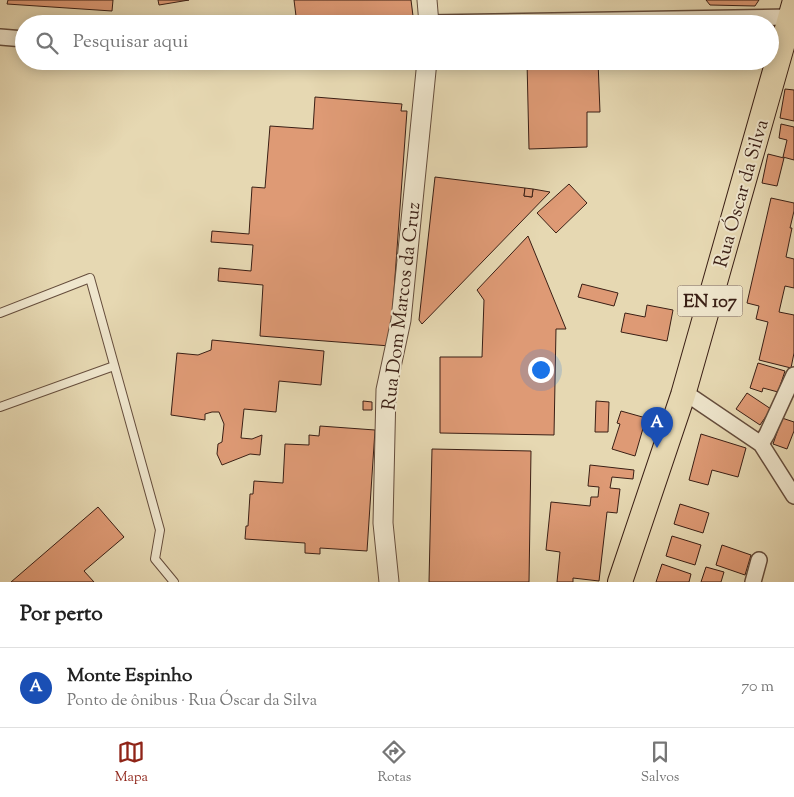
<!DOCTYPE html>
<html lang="pt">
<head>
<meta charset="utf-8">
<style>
	body { margin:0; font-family:"Sorts Mill Goudy",serif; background:#f2f2f2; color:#222 }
	.you { position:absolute; left:540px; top:369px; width:18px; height:18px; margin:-12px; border:4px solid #fff; border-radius:50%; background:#1a73e8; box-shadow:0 0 0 8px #1a73e833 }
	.badge { display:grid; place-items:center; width:32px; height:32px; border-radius:50%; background:#8f2418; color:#fff; font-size:16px; font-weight:700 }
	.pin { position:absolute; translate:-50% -41px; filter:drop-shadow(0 1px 2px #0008) }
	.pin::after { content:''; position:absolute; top:26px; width:18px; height:15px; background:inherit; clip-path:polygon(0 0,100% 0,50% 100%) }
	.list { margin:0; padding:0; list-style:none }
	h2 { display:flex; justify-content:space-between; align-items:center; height:65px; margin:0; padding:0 20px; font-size:21px }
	h2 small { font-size:16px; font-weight:400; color:#767676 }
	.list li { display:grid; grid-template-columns:32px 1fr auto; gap:15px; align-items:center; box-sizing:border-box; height:80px; padding:0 20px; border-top:1px solid #e0e0e0 }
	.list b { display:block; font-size:19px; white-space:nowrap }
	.list p { margin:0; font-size:16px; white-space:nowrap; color:#767676 }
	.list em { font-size:16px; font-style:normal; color:#767676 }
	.icon { flex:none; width:28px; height:28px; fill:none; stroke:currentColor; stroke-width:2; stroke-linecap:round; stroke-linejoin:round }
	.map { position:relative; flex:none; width:794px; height:582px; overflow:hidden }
	.search { position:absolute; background:#fff; box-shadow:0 2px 12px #0003; left:15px; right:15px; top:15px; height:55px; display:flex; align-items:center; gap:12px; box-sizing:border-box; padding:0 18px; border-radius:28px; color:#767676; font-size:19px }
	.sheet { height:145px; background:#fff }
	nav { display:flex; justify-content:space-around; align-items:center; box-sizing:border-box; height:70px; border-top:1px solid #e0e0e0; background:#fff; font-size:14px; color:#767676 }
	nav a { display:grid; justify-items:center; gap:2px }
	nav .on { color:#8f2418 }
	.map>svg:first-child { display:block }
	.building { fill:#de9a75; stroke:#3a1f15 }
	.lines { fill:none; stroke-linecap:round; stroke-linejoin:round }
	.service-casing { stroke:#654d3c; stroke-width:10 }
	.minor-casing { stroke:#654d3c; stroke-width:18 }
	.tertiary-casing { stroke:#654d3c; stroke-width:21 }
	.primary-casing { stroke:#3a1f15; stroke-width:26 }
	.service { stroke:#efe6cd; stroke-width:8 }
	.minor { stroke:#efe6cd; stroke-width:15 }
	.tertiary { stroke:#efe6cd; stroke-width:19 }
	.primary { stroke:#e6d8b2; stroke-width:24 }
	.labels { text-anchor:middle; stroke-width:4; stroke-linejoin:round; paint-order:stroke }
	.shield { fill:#efe6cd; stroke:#705b4c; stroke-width:1 }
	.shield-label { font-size:18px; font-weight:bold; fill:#3a1f15 }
	.street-label { font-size:19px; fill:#3a1f15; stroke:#efe6cd }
</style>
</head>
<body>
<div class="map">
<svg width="794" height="582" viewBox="0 0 794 582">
	<rect width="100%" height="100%" fill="#e6d8b2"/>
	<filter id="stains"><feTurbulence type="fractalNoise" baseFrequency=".004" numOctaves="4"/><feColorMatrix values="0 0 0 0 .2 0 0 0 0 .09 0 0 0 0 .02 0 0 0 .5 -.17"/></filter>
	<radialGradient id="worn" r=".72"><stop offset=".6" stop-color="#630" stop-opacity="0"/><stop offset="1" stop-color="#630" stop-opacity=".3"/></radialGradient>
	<g class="building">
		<polygon points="8,0 113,0 112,11 7,4"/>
		<polygon points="158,0 189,0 159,5"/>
		<polygon points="294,0 411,0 414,24 297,24"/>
		<polygon points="706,0 759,0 755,6 710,5"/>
		<polygon points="527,61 598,61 600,112 587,112 587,147 529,149"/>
		<polygon points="785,89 794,90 794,121 780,118"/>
		<polygon points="315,97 402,104 401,111 407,111 390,346 260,336 263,285 218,281 219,268 251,271 253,245 211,242 212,231 249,234 252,187 265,188 270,126 313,129"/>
		<polygon points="781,124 794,127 794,160 783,157 787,140 779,138"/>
		<polygon points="768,154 784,158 777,186 762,183"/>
		<polygon points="435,177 525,188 524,196 532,197 533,189 550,192 422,324 419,320"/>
		<polygon points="569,184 587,203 556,233 537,213"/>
		<polygon points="525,188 533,189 532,197 524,196"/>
		<polygon points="771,198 794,203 794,211 790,228 792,228 786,257 794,259 794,288 785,286 779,312 794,315 794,353 791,368 759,360 768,322 756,319 759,306 747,303"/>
		<polygon points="528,236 566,329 556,329 554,435 440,433 440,357 482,357 484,300 477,290"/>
		<polygon points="582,284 618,293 614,306 578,297"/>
		<polygon points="728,301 741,303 739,313 727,310"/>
		<polygon points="647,305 673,310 667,341 621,332 625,313 645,317"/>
		<polygon points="212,340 324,351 321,385 279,381 276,412 244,409 241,438 252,439 262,435 260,455 250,454 222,465 217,454 218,444 222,442 224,424 219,412 212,412 205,414 205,420 171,415 177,353 198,355 211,350"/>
		<polygon points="758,363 785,371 778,392 763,388 762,392 750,388"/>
		<polygon points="747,393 771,409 760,425 736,409"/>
		<polygon points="363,401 372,402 372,410 363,410"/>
		<polygon points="596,401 609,402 608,432 595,432"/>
		<polygon points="621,411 646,418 635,456 612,449 620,424 617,423"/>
		<polygon points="782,418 794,422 794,431 787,449 773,444"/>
		<polygon points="320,426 375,430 367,551 320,548 320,554 305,553 305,543 245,539 246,526 248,526 250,494 253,494 254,481 283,483 285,444 309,445 309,435 319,436"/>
		<polygon points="701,434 746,448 738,477 712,470 708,485 689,480"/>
		<polygon points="432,449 531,451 529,582 429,582"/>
		<polygon points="590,465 634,470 633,479 612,477 610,488 620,489 617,513 607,512 599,581 573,578 573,582 557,582 560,552 546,550 551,502 590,506 591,497 598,497 599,487 588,486"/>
		<polygon points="680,504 709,513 703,533 674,524"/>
		<polygon points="98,507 124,537 84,571 94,582 11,582"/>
		<polygon points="672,536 701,545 695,565 666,556"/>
		<polygon points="722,545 751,555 745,575 716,565"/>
		<polygon points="662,564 691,574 689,582 656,582"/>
		<polygon points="706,567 724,572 721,582 701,582"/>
	</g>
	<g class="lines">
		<g class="service-casing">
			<g id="service">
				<polyline points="0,313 90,278 160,530 155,559 174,582"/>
				<polyline points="0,407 114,366"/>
			</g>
		</g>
		<g class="minor-casing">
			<g id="minor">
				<polyline points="429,23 790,17"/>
				<polyline points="0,37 24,39"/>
				<polyline points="683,395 693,398 761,444 794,496"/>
				<polyline points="761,444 767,434 794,375"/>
				<polyline points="753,582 759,560"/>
			</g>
		</g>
		<g class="tertiary-casing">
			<g id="tertiary">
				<polyline points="427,0 429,24"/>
				<polyline points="389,582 383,523 386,390 401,320 427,61"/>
			</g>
		</g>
		<g class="primary-casing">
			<polyline id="primary" points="620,582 683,395 794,4"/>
		</g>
		<use href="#service" class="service"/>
		<use href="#minor" class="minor"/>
		<use href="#tertiary" class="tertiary"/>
		<use href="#primary" class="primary"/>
	</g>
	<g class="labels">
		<rect class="shield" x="677.5" y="285.5" width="65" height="31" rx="4"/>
		<g class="shield-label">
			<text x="710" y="307">EN 107</text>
		</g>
		<g class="street-label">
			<text transform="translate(740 193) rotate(-74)" y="7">Rua Óscar da Silva</text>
			<text transform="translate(400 306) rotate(-83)" y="7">Rua Dom Marcos da Cruz</text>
		</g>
	</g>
	<rect width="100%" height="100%" filter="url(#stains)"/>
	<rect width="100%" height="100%" fill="url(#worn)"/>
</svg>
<div class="you"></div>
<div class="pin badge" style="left:657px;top:448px;background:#1a4fb4">A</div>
<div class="search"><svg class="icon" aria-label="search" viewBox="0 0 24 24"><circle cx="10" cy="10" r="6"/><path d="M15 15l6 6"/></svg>Pesquisar aqui</div>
</div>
<section class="sheet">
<h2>Por perto<small></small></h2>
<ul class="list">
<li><span class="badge" style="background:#1a4fb4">A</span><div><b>Monte Espinho</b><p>Ponto de ônibus · Rua Óscar da Silva</p></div><em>70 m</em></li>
</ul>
</section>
<nav>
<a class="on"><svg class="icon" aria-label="map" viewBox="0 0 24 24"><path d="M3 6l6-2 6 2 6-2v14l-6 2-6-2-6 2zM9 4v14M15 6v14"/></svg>Mapa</a>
<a><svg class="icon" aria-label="directions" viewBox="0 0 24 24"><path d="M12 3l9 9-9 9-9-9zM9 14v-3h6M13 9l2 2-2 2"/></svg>Rotas</a>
<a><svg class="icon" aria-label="saved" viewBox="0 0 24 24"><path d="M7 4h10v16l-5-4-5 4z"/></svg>Salvos</a>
</nav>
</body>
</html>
